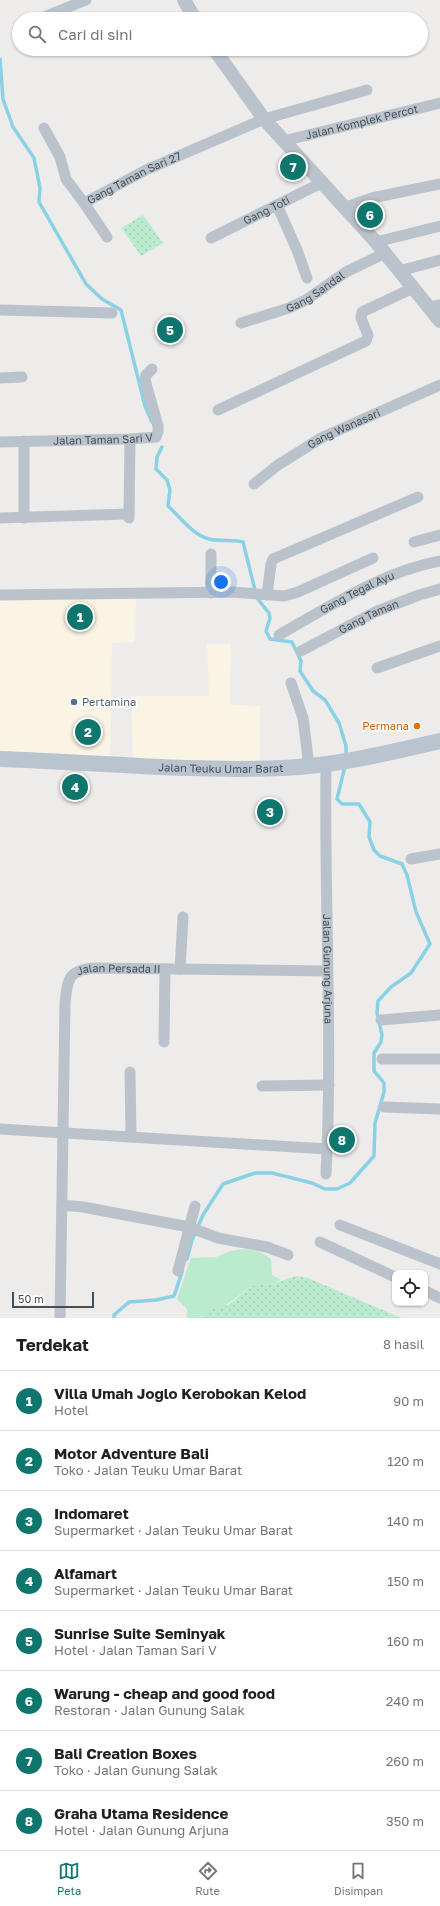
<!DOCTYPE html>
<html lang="id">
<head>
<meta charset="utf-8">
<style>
	body { margin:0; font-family:"Golos Text",sans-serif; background:#f6f6f6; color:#202124 }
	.controls { position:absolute; right:12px; bottom:12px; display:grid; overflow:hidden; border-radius:8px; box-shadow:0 1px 3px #0004 }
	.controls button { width:36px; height:36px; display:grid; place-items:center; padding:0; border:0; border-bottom:1px solid #e0e0e0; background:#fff; color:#202124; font:20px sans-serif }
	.scale { position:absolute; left:12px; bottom:10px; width:82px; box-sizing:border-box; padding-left:4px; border:2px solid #454f58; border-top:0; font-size:11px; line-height:14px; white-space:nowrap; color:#454f58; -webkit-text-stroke:3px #fff; paint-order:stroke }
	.you { position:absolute; left:221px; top:582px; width:14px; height:14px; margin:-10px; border:3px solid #fff; border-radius:50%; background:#1a73e8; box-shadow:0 0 0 6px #1a73e833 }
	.badge { display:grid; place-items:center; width:26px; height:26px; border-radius:50%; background:#0f766e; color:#fff; font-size:13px; font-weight:700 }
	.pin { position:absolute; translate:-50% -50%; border:2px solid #fff; box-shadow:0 1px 4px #0006 }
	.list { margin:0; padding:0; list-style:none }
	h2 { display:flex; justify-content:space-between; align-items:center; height:52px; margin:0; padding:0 16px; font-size:17px }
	h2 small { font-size:13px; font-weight:400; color:#757577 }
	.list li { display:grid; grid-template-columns:26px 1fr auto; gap:12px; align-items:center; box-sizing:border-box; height:60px; padding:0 16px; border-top:1px solid #e0e0e0 }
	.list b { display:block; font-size:15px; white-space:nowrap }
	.list p { margin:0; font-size:13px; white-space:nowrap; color:#757577 }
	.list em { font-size:13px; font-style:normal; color:#757577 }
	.icon { flex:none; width:22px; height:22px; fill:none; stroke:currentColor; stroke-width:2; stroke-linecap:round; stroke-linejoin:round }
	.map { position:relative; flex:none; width:440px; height:1318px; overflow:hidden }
	.search { position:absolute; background:#fff; box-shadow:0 1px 3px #0004; left:12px; right:12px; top:12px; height:44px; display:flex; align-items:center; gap:10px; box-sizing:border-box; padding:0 14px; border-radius:22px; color:#757577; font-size:15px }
	.sheet { height:532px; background:#fff }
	nav { display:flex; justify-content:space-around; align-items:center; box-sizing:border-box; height:56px; border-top:1px solid #e0e0e0; background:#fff; font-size:11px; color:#757577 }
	nav a { display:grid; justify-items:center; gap:2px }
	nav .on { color:#0f766e }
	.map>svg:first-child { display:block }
	.commercial { fill:#faf4e4 }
	.grass { fill:url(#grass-dots) }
	.garden { fill:#baebce }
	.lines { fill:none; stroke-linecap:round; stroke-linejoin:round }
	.stream { stroke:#89d2e6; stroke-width:3.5 }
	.minor { stroke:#bac3cb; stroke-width:11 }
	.tertiary { stroke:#bac3cb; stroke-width:14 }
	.secondary { stroke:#bac4cf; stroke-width:16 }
	.service-dot { fill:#5c6f8a; stroke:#fff; stroke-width:1.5 }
	.food-dot { fill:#e8710a; stroke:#fff; stroke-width:1.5 }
	.labels { text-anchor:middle; stroke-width:3; stroke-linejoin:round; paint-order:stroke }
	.street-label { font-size:11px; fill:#454f58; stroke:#fff }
	.service-label { font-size:11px; fill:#4e5e75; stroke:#fff; text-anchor:start }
	.food-label { font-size:11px; fill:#c56008; stroke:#fff; text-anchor:end }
</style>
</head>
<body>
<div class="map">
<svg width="440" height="1318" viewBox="0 0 440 1318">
	<defs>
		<pattern id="grass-dots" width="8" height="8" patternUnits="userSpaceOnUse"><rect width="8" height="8" fill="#baebce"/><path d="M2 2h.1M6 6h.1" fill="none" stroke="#a1cbb3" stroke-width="1.8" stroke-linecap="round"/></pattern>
	</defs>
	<rect width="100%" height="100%" fill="#eeebeb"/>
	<g class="commercial">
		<polygon points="136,595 135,642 112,643 110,763 0,766 0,599"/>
		<polygon points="207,644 231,644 230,705 260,706 260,762 133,763 131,696 209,696"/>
	</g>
	<g class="grass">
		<polygon points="143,215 163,243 141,256 121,228"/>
		<polygon points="296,1276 308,1278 401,1318 200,1318 209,1310 228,1305 252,1286 272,1284"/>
	</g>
	<path class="garden" d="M244 1249C254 1250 263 1252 271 1259L272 1275 281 1280 272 1284 252 1286 223 1307 209 1310 200 1318H187V1309L177 1299 191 1258 216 1257 230 1251Z"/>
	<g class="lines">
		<g class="stream">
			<polyline points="0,59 3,99 13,127 34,158 40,188 39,202 86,284 102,299 121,310 145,406 152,422"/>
			<path d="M162 447 157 457 156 469 167 480 170 490 168 506C180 517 193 535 209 539 220 542 232 539 243 542L257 598 269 613 270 618 266 631 270 639 292 642 301 661 300 671 313 691 325 700 339 723 346 746V757"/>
			<polyline points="187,1259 192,1240 203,1215 223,1184 255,1173 272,1173 312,1183 325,1189 337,1189 350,1183 374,1156 375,1123 384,1092 384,1083 374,1071 374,1053 381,1042 382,1035 377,1013 378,1001 391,987 411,973 430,944 416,912 407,875 402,864 380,856 374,850 369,837 370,822 359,804 342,804 337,799 345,766"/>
			<polyline points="114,1318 114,1315 129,1302 156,1300 174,1296 182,1272"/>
		</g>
		<g class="minor">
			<polyline points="39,19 86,0"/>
			<path id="s1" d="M44 128 60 157 66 179 84 203 146 170 264 119 367 90"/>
			<path id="s2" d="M283 141 440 103"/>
			<polyline points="84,203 107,237"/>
			<polyline points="277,205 297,250 307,278"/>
			<polyline points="346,207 372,198 440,184"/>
			<path id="s3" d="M211 238 321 183"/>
			<polyline points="376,242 440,226"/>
			<polyline points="399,271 440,260"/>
			<polyline points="429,307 440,305"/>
			<polyline points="0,310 112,313"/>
			<path id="s4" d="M241 323 289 308 306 300 346 272 385 253"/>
			<polyline points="0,378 22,377"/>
			<polyline points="218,410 366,341 368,335 361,318 362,312 413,288"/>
			<path id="s5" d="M0 442 130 439 156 437 158 432V426L145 380 146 375 152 369"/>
			<path id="s6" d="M254 484 278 465 321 438 440 385"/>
			<polyline points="0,518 128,514"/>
			<polyline points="24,518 24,441"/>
			<polyline points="129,518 130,439"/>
			<polyline points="414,542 440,535"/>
			<polyline points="211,593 211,554"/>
			<polyline points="0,595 232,592 284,596 298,592 373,558"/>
			<polyline points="267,595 271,564 273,559 418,497"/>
			<path id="s7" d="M279 635C330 606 382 572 440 561"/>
			<path id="s8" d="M301 651 375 612 419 595 440 589"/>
			<polyline points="377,668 440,646"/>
			<polyline points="291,683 303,718 309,766"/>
			<path id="s9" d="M326 765C324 901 333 1037 326 1174"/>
			<polyline points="411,859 440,854"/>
			<polyline points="180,969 183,917"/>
			<polyline points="381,1020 440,1015"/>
			<polyline points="164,1042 165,969"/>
			<polyline points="382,1059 440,1059"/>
			<polyline points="130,1072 131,1136"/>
			<polyline points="262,1086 329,1085"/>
			<polyline points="384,1107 440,1109"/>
			<polyline points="0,1129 327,1149"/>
			<polyline points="62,1205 83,1207 189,1227 218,1238 267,1247 288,1255"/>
			<polyline points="340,1225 440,1264"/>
			<polyline points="320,1242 395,1277"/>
			<polyline points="178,1271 195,1206"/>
			<polyline points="425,1291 440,1298"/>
			<path id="s10" d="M60 1318 65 1004C67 980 68 969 96 968L327 971"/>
		</g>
		<g class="tertiary">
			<polyline points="184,0 195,19"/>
			<polyline points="214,49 264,119 376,242 440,321"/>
		</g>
		<path class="secondary" id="s11" d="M0 759C94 762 188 772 282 768 336 766 388 753 440 741"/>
	</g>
	<circle class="service-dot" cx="74" cy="702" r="4"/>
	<circle class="food-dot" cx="417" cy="726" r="4"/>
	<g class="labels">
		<g class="street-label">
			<text dy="4" stroke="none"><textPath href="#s2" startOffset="81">Jalan Komplek Percot</textPath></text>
			<text dy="4" stroke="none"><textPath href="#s1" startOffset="142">Gang Taman Sari 27</textPath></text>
			<text dy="4" stroke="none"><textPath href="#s3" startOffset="62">Gang Toti</textPath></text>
			<text dy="4" stroke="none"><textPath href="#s4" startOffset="81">Gang Sandal</textPath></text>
			<text dy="4" stroke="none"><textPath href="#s6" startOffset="106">Gang Wanasari</textPath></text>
			<text dy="4" stroke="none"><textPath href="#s5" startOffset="103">Jalan Taman Sari V</textPath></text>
			<text dy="4" stroke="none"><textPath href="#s7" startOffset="89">Gang Tegal Ayu</textPath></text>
			<text dy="4" stroke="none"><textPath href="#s8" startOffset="76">Gang Taman</textPath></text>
			<text dy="4" stroke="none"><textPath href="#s11" startOffset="221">Jalan Teuku Umar Barat</textPath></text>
			<text dy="4" stroke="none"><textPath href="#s9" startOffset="204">Jalan Gunung Arjuna</textPath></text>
			<text dy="4" stroke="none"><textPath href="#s10" startOffset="392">Jalan Persada II</textPath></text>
		</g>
		<g class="service-label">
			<text x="82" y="706">Pertamina</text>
		</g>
		<g class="food-label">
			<text x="409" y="730">Permana</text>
		</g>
	</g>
</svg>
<div class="controls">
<button><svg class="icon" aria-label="locate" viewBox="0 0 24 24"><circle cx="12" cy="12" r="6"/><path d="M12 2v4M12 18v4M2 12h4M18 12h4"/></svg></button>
</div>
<div class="scale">50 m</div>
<div class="you"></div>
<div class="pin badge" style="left:80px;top:617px">1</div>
<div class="pin badge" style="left:88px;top:732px">2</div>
<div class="pin badge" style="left:270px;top:812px">3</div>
<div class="pin badge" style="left:75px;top:787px">4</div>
<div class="pin badge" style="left:170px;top:330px">5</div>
<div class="pin badge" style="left:370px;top:215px">6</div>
<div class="pin badge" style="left:293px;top:167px">7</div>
<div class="pin badge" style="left:342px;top:1140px">8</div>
<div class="search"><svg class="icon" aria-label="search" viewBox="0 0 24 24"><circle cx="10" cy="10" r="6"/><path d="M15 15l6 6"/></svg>Cari di sini</div>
</div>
<section class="sheet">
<h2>Terdekat<small>8 hasil</small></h2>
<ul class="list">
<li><span class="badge">1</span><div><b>Villa Umah Joglo Kerobokan Kelod</b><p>Hotel</p></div><em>90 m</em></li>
<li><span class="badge">2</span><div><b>Motor Adventure Bali</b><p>Toko · Jalan Teuku Umar Barat</p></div><em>120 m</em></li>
<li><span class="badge">3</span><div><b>Indomaret</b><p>Supermarket · Jalan Teuku Umar Barat</p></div><em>140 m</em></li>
<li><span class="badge">4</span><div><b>Alfamart</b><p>Supermarket · Jalan Teuku Umar Barat</p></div><em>150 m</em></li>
<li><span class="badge">5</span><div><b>Sunrise Suite Seminyak</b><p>Hotel · Jalan Taman Sari V</p></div><em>160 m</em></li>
<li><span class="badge">6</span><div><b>Warung - cheap and good food</b><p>Restoran · Jalan Gunung Salak</p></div><em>240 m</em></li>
<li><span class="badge">7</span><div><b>Bali Creation Boxes</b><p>Toko · Jalan Gunung Salak</p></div><em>260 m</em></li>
<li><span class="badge">8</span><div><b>Graha Utama Residence</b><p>Hotel · Jalan Gunung Arjuna</p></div><em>350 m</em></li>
</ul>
</section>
<nav>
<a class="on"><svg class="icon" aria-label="map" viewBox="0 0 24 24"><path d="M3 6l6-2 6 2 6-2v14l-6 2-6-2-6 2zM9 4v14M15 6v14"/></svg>Peta</a>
<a><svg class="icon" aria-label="directions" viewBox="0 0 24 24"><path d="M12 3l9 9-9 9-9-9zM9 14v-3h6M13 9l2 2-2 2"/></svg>Rute</a>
<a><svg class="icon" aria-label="saved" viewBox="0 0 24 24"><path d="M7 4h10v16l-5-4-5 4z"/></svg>Disimpan</a>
</nav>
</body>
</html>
